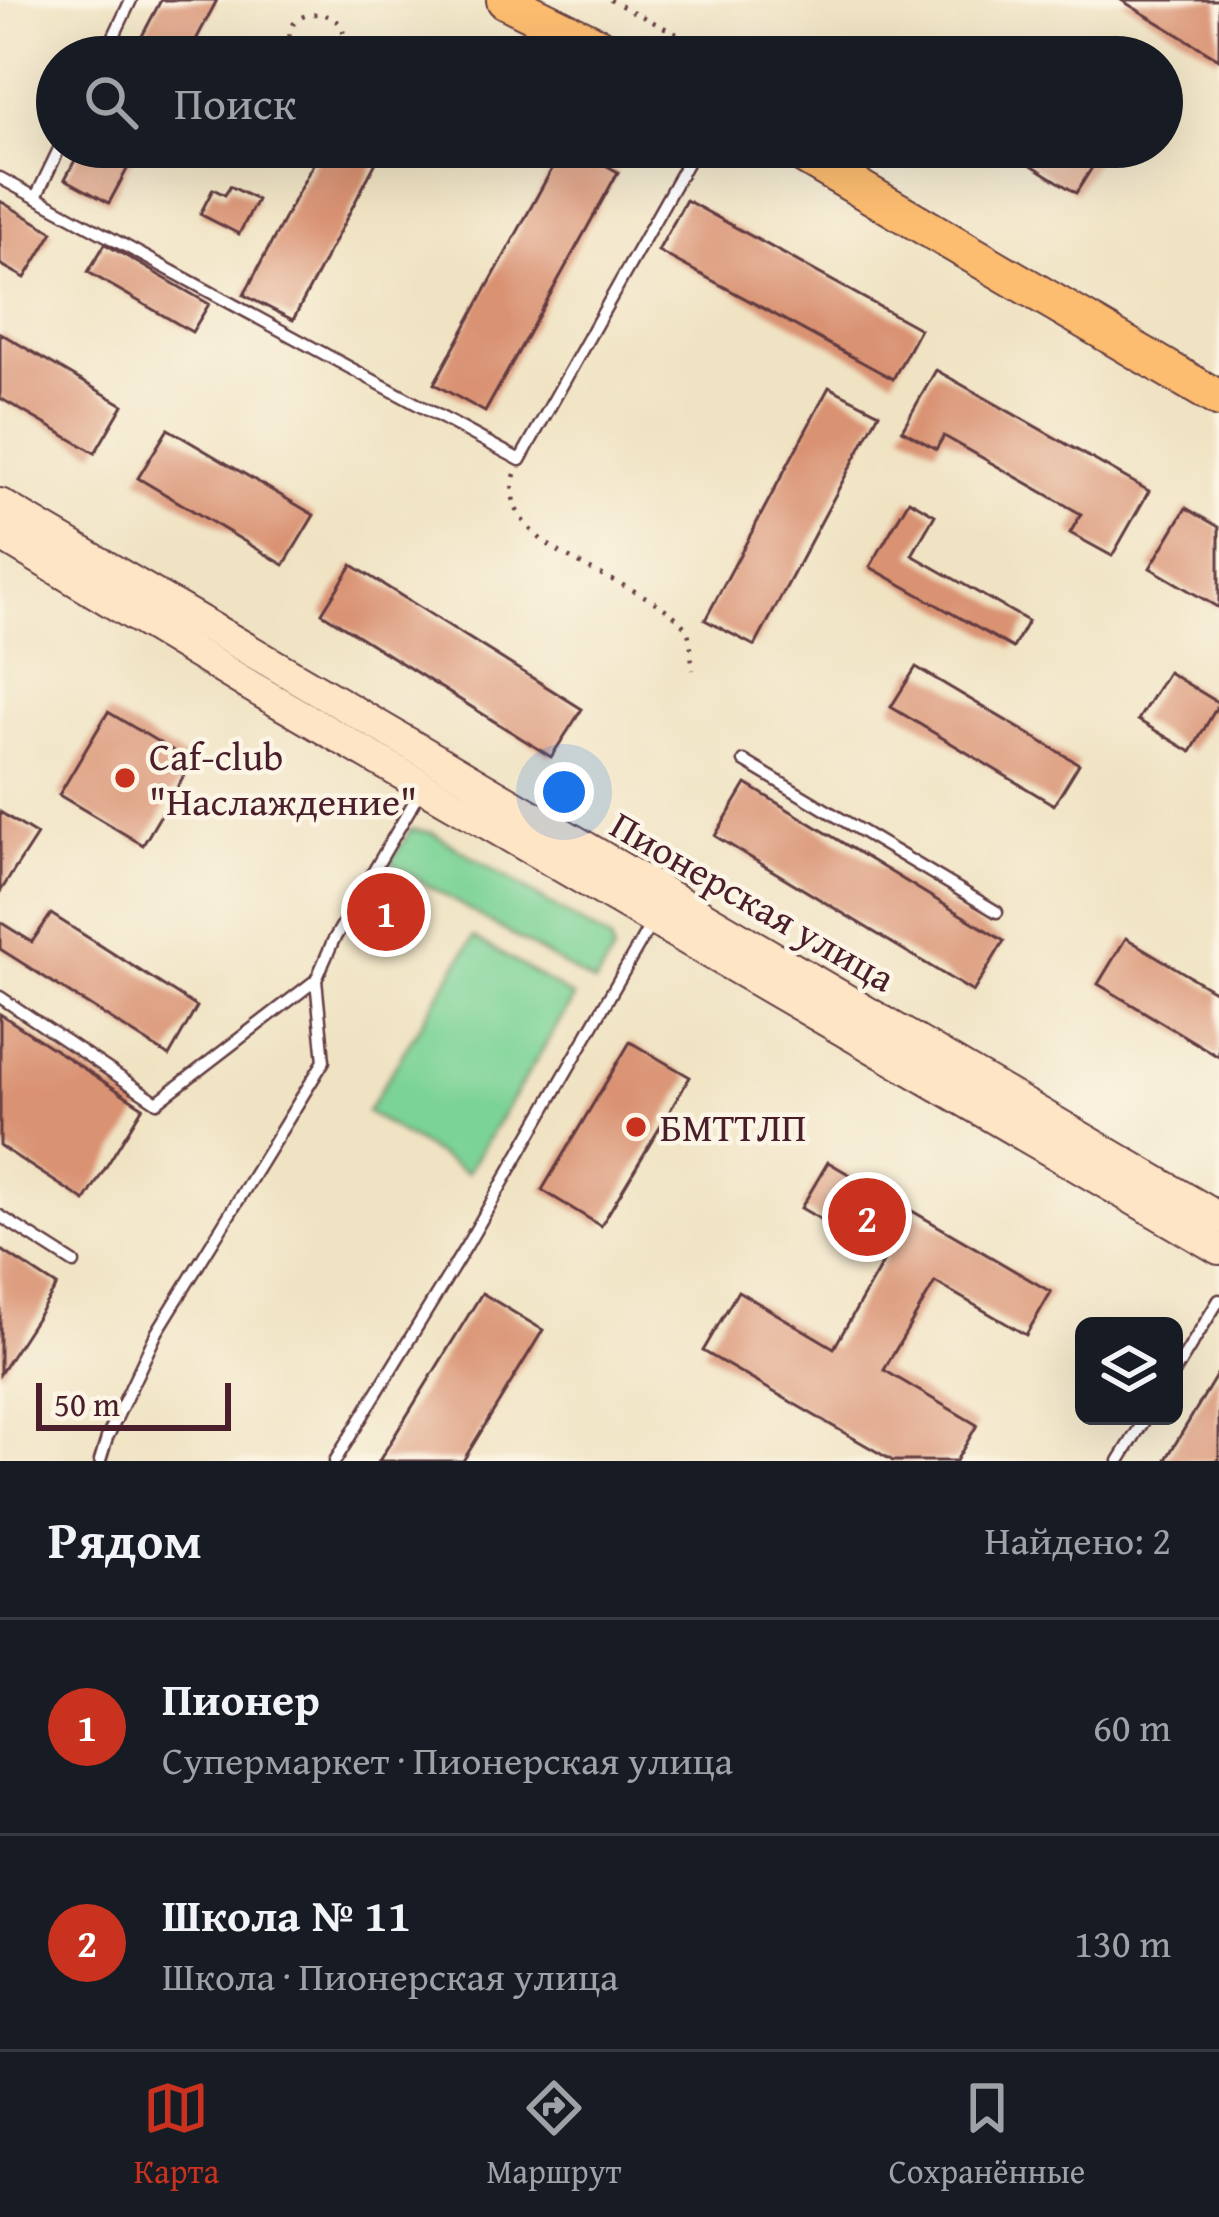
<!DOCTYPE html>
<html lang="ru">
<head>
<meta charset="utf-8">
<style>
	body { margin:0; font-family:"Gentium Book Plus",serif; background:#20242c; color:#f1f3f6 }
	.controls { position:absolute; right:36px; bottom:36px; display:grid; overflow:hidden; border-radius:18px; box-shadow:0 12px 48px #0002 }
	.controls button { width:108px; height:108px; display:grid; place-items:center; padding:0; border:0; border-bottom:3px solid #363941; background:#171b24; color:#f1f3f6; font:60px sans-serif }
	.scale { position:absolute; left:36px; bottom:30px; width:195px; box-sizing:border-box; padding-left:12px; border:6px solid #4a1f2b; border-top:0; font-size:33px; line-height:42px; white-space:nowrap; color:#4a1f2b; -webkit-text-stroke:9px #fcf5e5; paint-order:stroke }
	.you { position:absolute; left:564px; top:792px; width:42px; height:42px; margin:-30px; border:9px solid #fff; border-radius:50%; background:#1a73e8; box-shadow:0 0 0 18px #1a73e833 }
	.badge { display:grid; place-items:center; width:78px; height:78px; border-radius:50%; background:#c8321e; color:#fff; font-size:39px; font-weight:700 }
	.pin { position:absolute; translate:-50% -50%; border:6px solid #fff; box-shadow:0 3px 12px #0006 }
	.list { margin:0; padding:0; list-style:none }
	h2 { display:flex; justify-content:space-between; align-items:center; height:156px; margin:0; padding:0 48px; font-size:51px }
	h2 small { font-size:39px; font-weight:400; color:#9ea1a6 }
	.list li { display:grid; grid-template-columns:78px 1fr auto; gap:36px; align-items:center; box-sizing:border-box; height:216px; padding:0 48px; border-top:3px solid #363941 }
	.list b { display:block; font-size:45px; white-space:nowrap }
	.list p { margin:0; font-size:39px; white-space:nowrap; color:#9ea1a6 }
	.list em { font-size:39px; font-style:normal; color:#9ea1a6 }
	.icon { flex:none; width:66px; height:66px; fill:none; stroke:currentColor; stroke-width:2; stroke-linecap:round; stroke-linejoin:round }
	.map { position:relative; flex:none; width:1219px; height:1461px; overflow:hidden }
	.search { position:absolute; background:#171b24; box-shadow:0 12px 48px #0002; left:36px; right:36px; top:36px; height:132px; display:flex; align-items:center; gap:30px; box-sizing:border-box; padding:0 42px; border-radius:66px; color:#9ea1a6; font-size:45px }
	.sheet { height:588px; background:#171b24 }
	nav { display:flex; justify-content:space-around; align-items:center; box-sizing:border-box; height:168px; border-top:3px solid #363941; background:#171b24; font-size:33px; color:#9ea1a6 }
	nav a { display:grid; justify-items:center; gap:6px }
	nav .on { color:#c8321e }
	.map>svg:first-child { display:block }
	.green { fill:#7cd397; stroke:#637961; stroke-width:3 }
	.building { fill:#d99272 }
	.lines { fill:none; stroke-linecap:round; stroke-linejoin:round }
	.lane-casing { stroke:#633c42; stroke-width:15 }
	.secondary-casing { stroke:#633c42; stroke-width:34 }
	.primary-casing { stroke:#633c42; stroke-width:40 }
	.path { stroke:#633c42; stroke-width:4.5; stroke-dasharray:3 9; stroke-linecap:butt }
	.lane { stroke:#fff; stroke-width:10 }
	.secondary { stroke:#fee5c5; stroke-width:30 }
	.primary { stroke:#fcbd6f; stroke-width:36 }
	.poi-dot { fill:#c8321e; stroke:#fcf5e5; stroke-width:4.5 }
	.labels { text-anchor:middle; stroke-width:9; stroke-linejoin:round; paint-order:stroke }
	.poi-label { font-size:39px; fill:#4a1f2b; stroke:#fcf5e5; text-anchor:start }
	.street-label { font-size:39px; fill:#4a1f2b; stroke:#fcf5e5 }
</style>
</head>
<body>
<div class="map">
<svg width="1219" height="1461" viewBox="0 0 1219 1461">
	<rect width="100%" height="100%" fill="#fcf5e5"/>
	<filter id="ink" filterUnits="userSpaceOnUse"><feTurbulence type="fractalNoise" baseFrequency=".00833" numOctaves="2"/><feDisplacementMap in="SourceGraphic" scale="24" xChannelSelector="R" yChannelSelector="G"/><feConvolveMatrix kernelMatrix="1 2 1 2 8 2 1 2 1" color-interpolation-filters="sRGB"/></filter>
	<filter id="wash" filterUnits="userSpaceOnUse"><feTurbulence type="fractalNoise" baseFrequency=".004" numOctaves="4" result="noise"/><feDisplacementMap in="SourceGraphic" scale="48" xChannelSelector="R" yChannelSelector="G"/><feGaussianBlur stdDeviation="2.7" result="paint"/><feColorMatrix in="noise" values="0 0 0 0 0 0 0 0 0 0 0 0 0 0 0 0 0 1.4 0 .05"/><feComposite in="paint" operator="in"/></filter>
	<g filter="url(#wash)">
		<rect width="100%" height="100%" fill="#f0e3c3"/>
		<g class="green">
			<polygon points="411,829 433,833 611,941 613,953 595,984 390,863"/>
			<polygon points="474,937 574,998 467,1173 367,1112"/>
		</g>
		<g id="blocks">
			<g class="building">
				<polygon points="161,0 217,0 187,57 131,57"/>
				<polygon points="1121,0 1219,0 1219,59"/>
				<polygon points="82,147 139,147 109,203 65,179"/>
				<polygon points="322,147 384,147 293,320 244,295"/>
				<polygon points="564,147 573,147 618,172 485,412 434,384"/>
				<polygon points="1003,147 1105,147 1076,193"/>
				<polygon points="230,186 257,200 239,234 200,214 213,189 225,195"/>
				<polygon points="686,200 920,329 893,379 658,251"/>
				<polygon points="0,201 53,232 25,278 0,264"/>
				<polygon points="105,244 209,304 192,332 88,272"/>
				<polygon points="0,333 123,405 95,453 0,398"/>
				<polygon points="936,370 1149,491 1112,556 1070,533 1081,514 944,436 936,449 902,430"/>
				<polygon points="829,387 879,413 755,646 705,620"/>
				<polygon points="168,429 314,515 284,565 138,478"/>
				<polygon points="909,500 935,515 912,555 1028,621 1013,648 870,567"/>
				<polygon points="1186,508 1219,527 1219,608 1150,568"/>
				<polygon points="352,565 582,709 551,757 322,613"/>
				<polygon points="916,667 1079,764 1054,805 891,707"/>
				<polygon points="1168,672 1219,703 1191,752 1138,720"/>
				<polygon points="108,712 192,762 143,845 59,795"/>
				<polygon points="746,784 1004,941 973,992 715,836"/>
				<polygon points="0,812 37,835 0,892"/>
				<polygon points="374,890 411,911 397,934 361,912"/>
				<polygon points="51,914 197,1007 169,1056 0,949 0,922 32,942"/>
				<polygon points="1126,938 1219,994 1219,1057 1098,984"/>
				<polygon points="0,1014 143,1107 85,1201 0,1146"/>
				<polygon points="630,1042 690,1077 601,1226 542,1190"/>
				<polygon points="828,1162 1051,1292 1026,1335 935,1282 884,1370 977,1425 956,1461 893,1461 703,1351 738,1291 834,1348 886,1257 801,1208"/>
				<polygon points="0,1249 57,1286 0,1374"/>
				<polygon points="482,1293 543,1330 463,1461 379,1461"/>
				<polygon points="1219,1371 1219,1461 1165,1461"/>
			</g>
		</g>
	</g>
	<g filter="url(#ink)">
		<use href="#blocks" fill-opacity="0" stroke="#633c42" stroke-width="3"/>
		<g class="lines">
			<g class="lane-casing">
				<g id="lane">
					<polyline points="104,57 131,0"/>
					<polyline points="0,178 520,460 696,147"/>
					<polyline points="36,197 60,147"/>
					<polyline points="744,761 997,912"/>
					<polyline points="0,997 157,1102 316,980"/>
					<polyline points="0,1216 74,1263"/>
					<polyline points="1174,1373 1219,1300"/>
					<polyline points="100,1461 107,1438 157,1332 324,1061 316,980 333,941 421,790"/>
					<polyline points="335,1461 467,1245 652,922"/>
					<polyline points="1119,1461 1147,1416"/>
				</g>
			</g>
			<g class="secondary-casing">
				<g id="secondary">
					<polyline points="0,504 1219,1218"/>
					<polyline points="0,535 247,684 1219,1249"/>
				</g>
			</g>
			<g class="primary-casing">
				<g id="primary">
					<polyline points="505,0 620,57"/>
					<polyline points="789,147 1219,399"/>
				</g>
			</g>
			<g class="path">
				<polyline points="610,0 722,57"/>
				<polyline points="207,49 289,38"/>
				<path d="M300 57C292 49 288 43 290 32 296 0 369 12 334 57"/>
				<path d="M515 474C490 558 663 580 688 633 692 643 691 660 693 670"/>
			</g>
			<use href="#lane" class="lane"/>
			<use href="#secondary" class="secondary"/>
			<use href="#primary" class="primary"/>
		</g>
	</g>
	<g class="poi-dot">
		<circle cx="125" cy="778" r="12"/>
		<circle cx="636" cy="1127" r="12"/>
	</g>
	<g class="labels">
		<g class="poi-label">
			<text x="149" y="770">Caf-club<tspan x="149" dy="45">"Наслаждение"</tspan></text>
			<text x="660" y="1141">БМТТЛП</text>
		</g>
		<g class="street-label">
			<text transform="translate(753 901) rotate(30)" y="14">Пионерская улица</text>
		</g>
	</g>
</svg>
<div class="controls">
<button><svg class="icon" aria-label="layers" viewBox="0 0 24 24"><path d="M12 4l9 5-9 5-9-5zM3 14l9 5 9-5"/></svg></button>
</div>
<div class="scale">50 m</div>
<div class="you"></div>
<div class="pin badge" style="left:386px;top:912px">1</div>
<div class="pin badge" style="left:867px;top:1217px">2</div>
<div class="search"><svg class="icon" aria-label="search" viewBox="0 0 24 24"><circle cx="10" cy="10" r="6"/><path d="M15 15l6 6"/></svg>Поиск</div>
</div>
<section class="sheet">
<h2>Рядом<small>Найдено: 2</small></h2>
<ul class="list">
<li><span class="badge">1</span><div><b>Пионер</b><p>Супермаркет · Пионерская улица</p></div><em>60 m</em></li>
<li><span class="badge">2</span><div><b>Школа № 11</b><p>Школа · Пионерская улица</p></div><em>130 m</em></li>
</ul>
</section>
<nav>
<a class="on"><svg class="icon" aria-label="map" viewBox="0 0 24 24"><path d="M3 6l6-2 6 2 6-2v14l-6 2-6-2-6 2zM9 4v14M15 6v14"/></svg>Карта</a>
<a><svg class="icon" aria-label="directions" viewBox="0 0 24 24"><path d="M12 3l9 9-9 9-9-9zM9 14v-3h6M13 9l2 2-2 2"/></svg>Маршрут</a>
<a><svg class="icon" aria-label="saved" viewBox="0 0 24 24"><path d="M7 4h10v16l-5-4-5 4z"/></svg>Сохранённые</a>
</nav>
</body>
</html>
